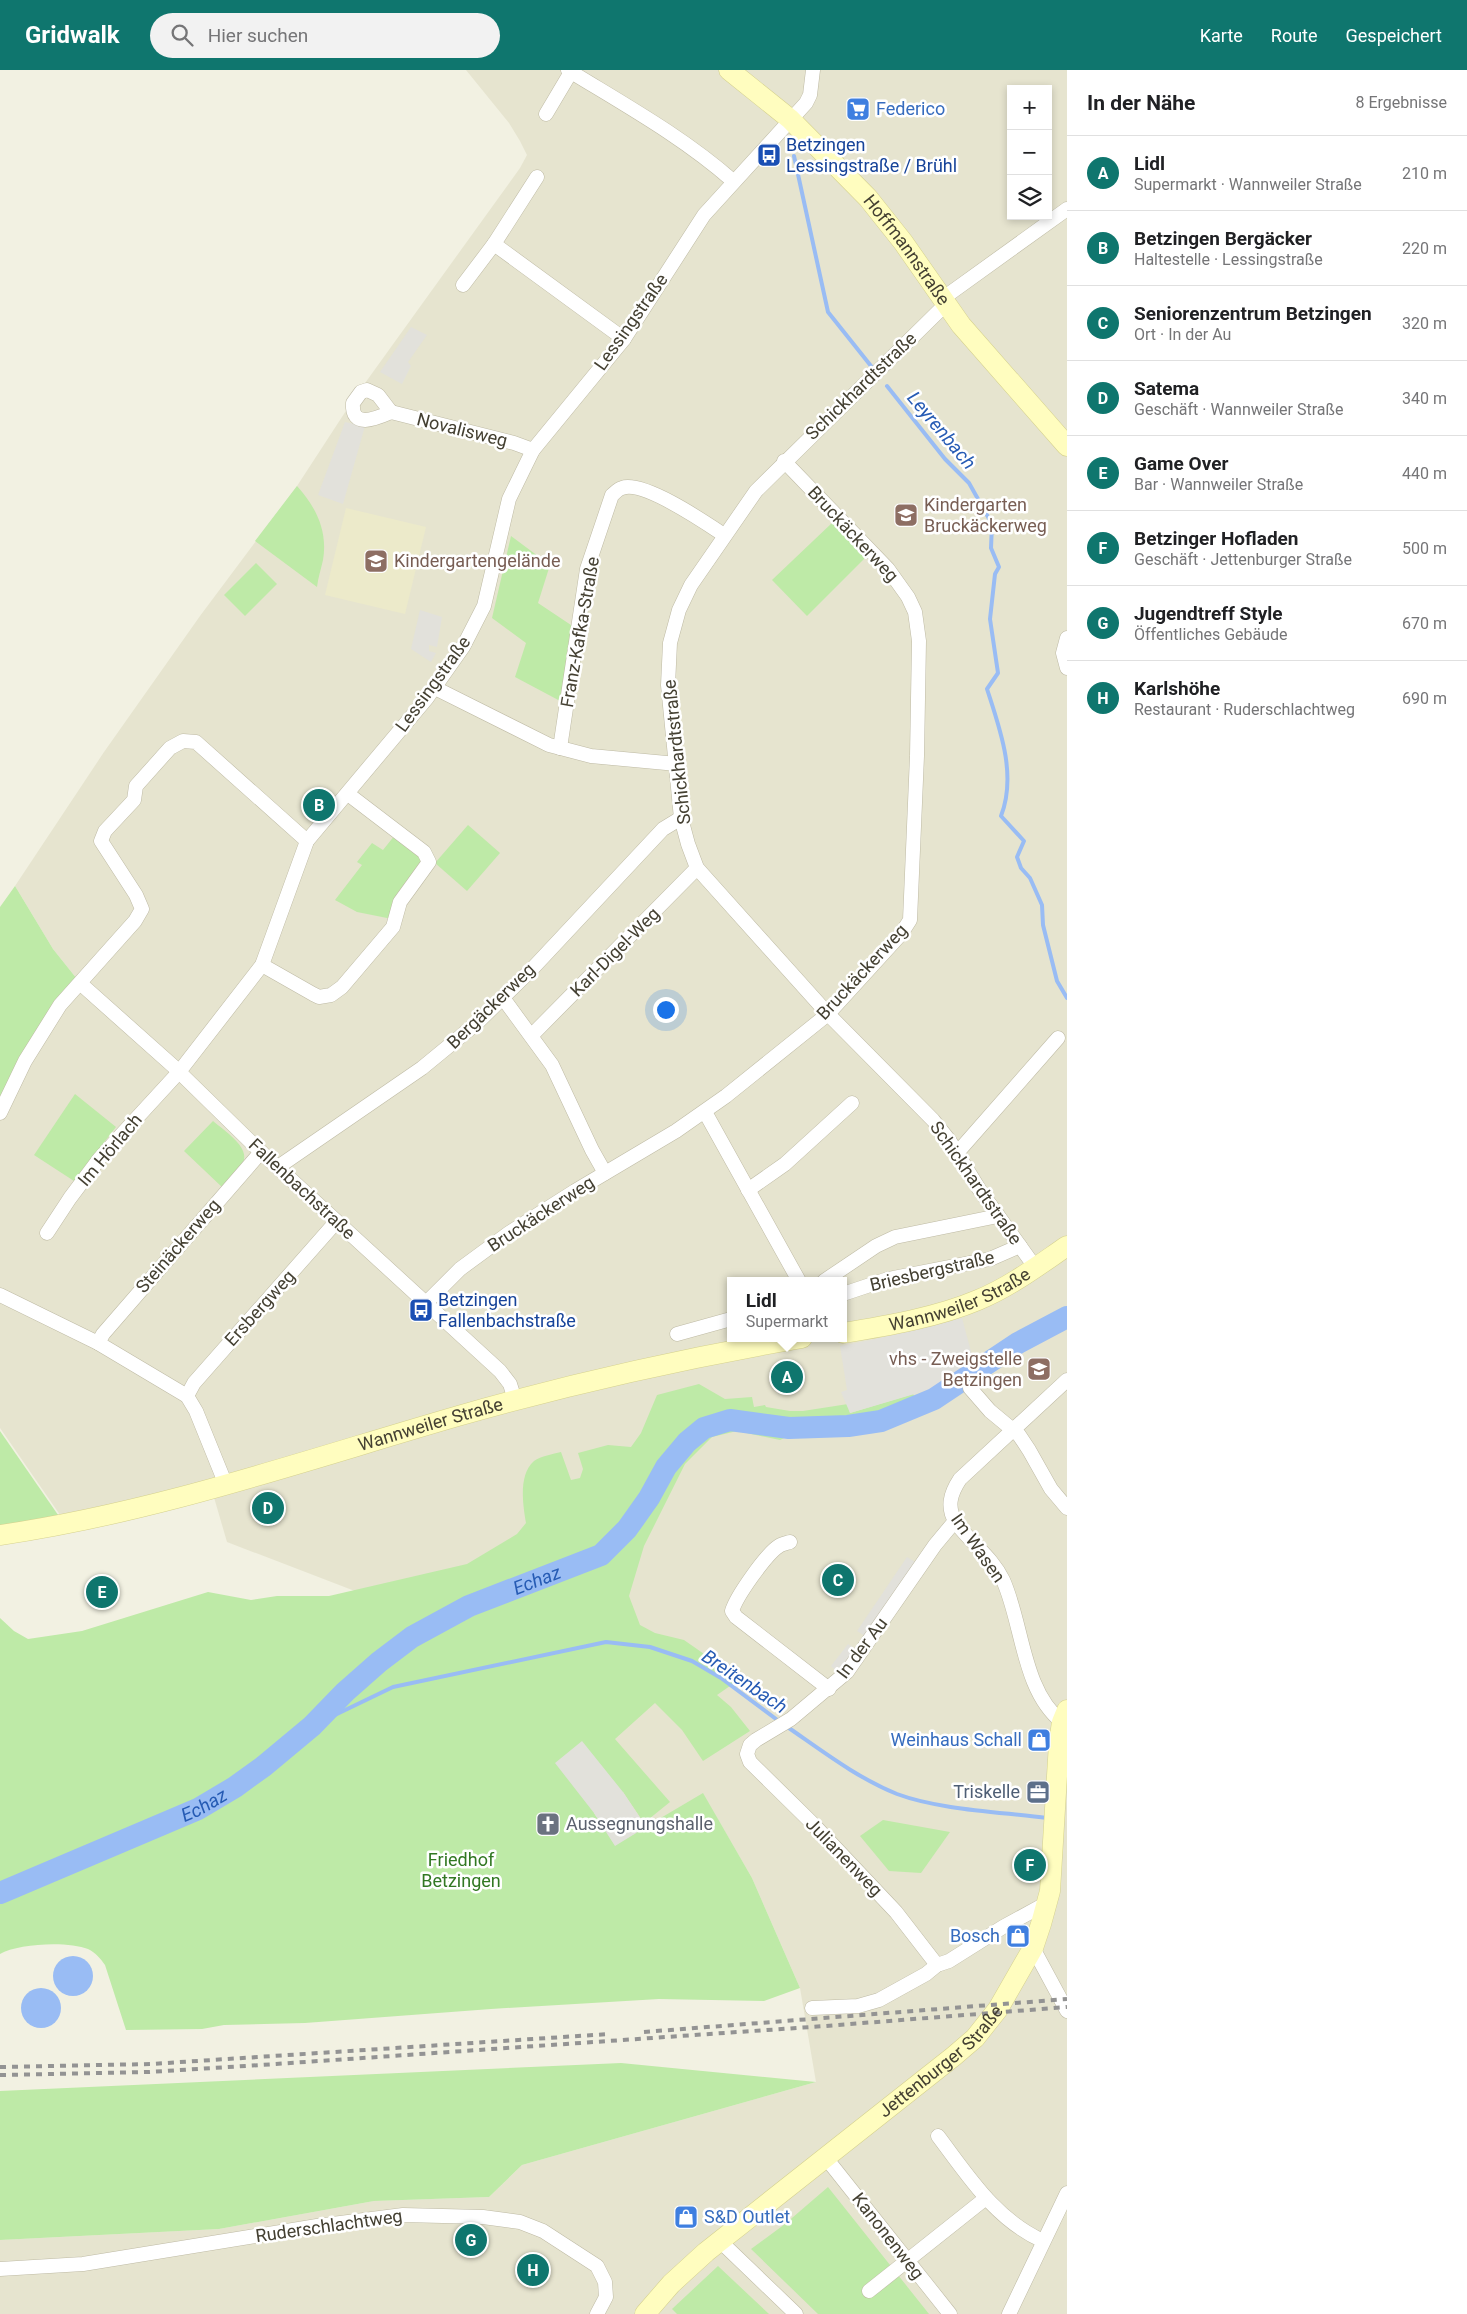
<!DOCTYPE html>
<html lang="de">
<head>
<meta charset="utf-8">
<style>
	body { margin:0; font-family:Roboto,sans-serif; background:#f2f2f2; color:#202124 }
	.controls { position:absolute; right:15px; top:15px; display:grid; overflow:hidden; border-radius:0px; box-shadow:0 2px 8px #0003 }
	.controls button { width:45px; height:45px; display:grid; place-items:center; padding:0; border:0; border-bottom:1px solid #e0e0e0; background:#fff; color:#202124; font:25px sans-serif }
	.you { position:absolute; left:665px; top:939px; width:18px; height:18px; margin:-12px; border:4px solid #fff; border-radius:50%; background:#1a73e8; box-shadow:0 0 0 8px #1a73e833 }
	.badge { display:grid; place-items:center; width:32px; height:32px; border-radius:50%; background:#0f766e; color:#fff; font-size:16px; font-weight:700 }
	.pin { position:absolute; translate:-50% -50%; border:2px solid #fff; box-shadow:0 1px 5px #0006 }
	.popup { position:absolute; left:727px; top:1207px; width:120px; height:65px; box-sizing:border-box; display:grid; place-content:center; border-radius:0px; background:#fff; filter:drop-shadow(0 1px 4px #0005); font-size:16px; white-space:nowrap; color:#757577 }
	.popup b { font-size:19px; color:#202124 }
	.popup::after { content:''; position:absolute; left:50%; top:100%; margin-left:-10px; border:10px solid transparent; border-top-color:#fff }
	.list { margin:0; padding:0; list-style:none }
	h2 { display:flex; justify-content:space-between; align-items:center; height:65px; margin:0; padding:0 20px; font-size:21px }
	h2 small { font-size:16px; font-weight:400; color:#757577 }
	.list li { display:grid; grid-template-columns:32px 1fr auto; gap:15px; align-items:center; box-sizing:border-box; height:75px; padding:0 20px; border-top:1px solid #e0e0e0 }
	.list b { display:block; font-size:19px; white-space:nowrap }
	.list p { margin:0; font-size:16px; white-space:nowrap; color:#757577 }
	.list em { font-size:16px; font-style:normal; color:#757577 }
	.icon { flex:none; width:28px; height:28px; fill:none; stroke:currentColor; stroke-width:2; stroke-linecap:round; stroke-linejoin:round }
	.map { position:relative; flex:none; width:1067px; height:2244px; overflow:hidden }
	header { display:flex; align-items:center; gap:30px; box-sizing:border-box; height:70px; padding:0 25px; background:#0f766e; color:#fff }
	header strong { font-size:24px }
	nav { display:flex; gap:28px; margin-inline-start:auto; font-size:18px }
	.search { width:350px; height:45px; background:#f2f2f2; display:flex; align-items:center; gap:12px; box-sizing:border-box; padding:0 18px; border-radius:28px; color:#757577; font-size:19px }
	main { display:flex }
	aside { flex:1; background:#fff }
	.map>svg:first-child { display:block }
	.residential { fill:#e6e4cf; fill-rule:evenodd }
	.education { fill:#eceaca }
	.green { fill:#beeaa7 }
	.parking { fill:#e2e1db }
	.water { fill:#99bcf4 }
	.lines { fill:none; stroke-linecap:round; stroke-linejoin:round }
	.stream { stroke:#99bcf4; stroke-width:4 }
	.river { stroke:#99bcf4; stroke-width:22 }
	.street-casing { stroke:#bebaa4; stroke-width:15 }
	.secondary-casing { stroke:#d5d18e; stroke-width:21 }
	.street { stroke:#fff; stroke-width:14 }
	.secondary { stroke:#fffdbf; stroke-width:20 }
	.rail { stroke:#939393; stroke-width:4; stroke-dasharray:6 6; stroke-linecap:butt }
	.labels { text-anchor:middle; stroke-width:5; stroke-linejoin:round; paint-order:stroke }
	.shop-label { font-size:18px; fill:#366cbe; stroke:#fff; text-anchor:start }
	.transit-label { font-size:18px; fill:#164399; stroke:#fff; text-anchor:start }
	.street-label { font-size:18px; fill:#444032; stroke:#fff }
	.education-label { font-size:18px; fill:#785e54; stroke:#fff; text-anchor:start }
	.service-label { font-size:18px; fill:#4e5e75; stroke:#fff; text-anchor:end }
	.worship-label { font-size:18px; fill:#5b616d; stroke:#fff; text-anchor:start }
	.park-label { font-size:18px; fill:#327823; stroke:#fff }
	.water-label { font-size:19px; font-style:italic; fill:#265bb4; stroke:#fff }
</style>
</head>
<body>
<header>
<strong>Gridwalk</strong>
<div class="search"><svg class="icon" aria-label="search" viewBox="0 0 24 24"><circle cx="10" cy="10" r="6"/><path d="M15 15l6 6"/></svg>Hier suchen</div>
<nav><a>Karte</a><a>Route</a><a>Gespeichert</a></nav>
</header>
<main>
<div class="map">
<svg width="1067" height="2244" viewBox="0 0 1067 2244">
	<rect width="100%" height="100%" fill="#f2f1e2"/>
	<path class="residential" d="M466 0H1067V2244H0V2170L219 2159 374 2131 489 2127 522 2095 816 2012 800 1918 752 1808 703 1724 615 1776 594 1743 555 1693 564 1685 386 1533 227 1472 213 1424 67 1455 0 1358V1043L81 914 53 879 15 816 104 682 200 546 297 416 355 327 520 98 527 85 520 71 509 53ZM1011 19H1048V146H1011ZM731 1211H843V1268H731Z"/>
	<polygon class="education" points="346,438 426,457 405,544 325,525"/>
	<g class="green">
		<path d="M297 416C316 437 328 461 323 490 321 499 318 508 317 517L255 471Z"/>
		<polygon points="833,452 867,486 807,546 772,510"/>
		<polygon points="511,466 550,495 538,533 574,557 562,632 515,607 526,573 492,548"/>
		<polygon points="256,493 277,514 245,546 224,525"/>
		<polygon points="468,755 500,783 467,821 435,793"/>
		<polygon points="395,765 424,788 392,849 357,842 335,830 362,795 357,792 372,773 383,780"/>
		<polygon points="15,816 53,879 81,914 0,1043 0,837"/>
		<polygon points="75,1024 116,1057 74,1111 34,1085"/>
		<path d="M213 1051C223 1060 251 1077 243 1093 238 1102 230 1110 223 1118L184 1081Z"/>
		<path d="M699 1314 725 1329 752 1327 754 1337 765 1335 766 1337 790 1341H803L848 1334 850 1343 913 1324 919 1333 885 1346 816 1353 780 1370 737 1361 712 1367 685 1394 644 1476 629 1526 640 1555 655 1563 684 1570 740 1609 717 1625 731 1637 750 1661 703 1691 682 1660 655 1633 615 1669 670 1732 644 1753 623 1722 594 1743 615 1775 703 1723 752 1808 800 1918 764 1931 659 1929 491 1939 305 1953 224 1955 202 1959 126 1960 105 1895C100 1888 96 1883 88 1879 69 1871 18 1873 0 1884V1548L14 1561 28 1569 82 1561 208 1522 251 1530 277 1526H329L467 1494 517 1464 526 1453C523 1435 518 1405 534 1391 541 1386 553 1384 561 1382L571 1410 580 1408 583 1399 578 1383 608 1375 631 1377 641 1363 657 1325Z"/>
		<polygon points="0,1361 65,1455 0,1466"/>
		<polygon points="883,1750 950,1762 921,1803 889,1801 860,1766"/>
		<polygon points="621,1993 816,2012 522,2095 489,2127 374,2131 219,2159 0,2170 0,2021"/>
		<polygon points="828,2117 929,2244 818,2244 751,2179 785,2154"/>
		<polygon points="718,2196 769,2244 677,2244 672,2239"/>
	</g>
	<g class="parking">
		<polygon points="411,257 427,265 408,292 411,296 402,314 380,302"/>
		<polygon points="345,352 365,356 343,434 318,425"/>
		<polygon points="420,540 442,547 437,577 429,575 429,581 436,583 431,592 411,579"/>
		<polygon points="962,1248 973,1289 958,1293 961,1299 928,1320 850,1343 841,1322 847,1320 840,1276 876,1269"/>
		<polygon points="907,1487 915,1492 865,1566 857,1561"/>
		<polygon points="848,1574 856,1579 838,1603 831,1596"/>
		<polygon points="582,1671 623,1722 646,1757 615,1776 594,1743 555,1693"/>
	</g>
	<g class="water">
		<polygon points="1067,1236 1067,1258 1054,1263 1044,1263 1042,1260 1046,1252"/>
		<circle cx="73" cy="1906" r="20"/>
		<circle cx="41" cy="1938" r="20"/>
	</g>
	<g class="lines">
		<g class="stream">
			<polyline points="794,86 828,242 875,301"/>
			<path d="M887 316 945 389 969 413 992 454 991 478 999 497 995 504 990 549 998 603 987 619C1000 659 1017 705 1001 746L1024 771 1017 787 1021 798 1030 808 1042 835 1043 855 1057 911 1067 928"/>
			<polyline points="312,1656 393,1617 606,1572 650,1577 692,1591 721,1608 780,1652"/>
			<path d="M786 1656C821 1680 857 1708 897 1724 940 1740 1001 1742 1047 1748"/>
		</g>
		<path class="river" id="s1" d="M0 1823 198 1739 235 1717 264 1696 312 1656 345 1622 379 1592 412 1567 469 1536 601 1485 627 1459 649 1428 666 1397 687 1372 704 1358 730 1350 789 1358 848 1356 881 1351 934 1329 1018 1273 1067 1247"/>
		<g class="street-casing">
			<g id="street">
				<path d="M568 0C625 35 683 67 733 111"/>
				<polyline points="546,44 571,2"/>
				<polyline points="494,174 624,269"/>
				<polyline points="463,215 494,174 537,107"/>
				<polyline points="942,229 1067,139"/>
				<polyline points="946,234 756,421 691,515 679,540 670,573 668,615 681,748 688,774 697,798 828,944 933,1050 949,1070 979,1119 1035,1197"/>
				<path d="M367 320 378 325 391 342C377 348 351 360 353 333L361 322Z"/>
				<polyline points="391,342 514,373 533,380"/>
				<polyline points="1067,568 1063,583 1067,598"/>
				<polyline points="435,618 549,675 591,686 677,694"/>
				<path d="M560 678 587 499 612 425C615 423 618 419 622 418 643 410 706 453 724 465"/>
				<polyline points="262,895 313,924 319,927 331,925 342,917 393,857 400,832 429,792 424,782 348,724"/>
				<polyline points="81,914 173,996 261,1082 500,1301 510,1314 515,1330"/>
				<polyline points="503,928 552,995 592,1080 605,1103"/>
				<polyline points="532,965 697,798"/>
				<polyline points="705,1042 799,1211"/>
				<polyline points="0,1043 25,991 60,935 135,851 142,839 136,825 101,771 105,761 134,730 136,716 170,678 183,671 196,672 307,771"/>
				<polyline points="957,1083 1058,968"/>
				<polyline points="278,1097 422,998 478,952 532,899 663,759 681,748"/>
				<polyline points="748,1120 785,1094 852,1033"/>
				<polyline points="47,1163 70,1128 100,1088 179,1002 262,895 307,771 427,628 463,577 484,536 509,429 533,380 624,269 704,145 806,33 810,25 813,0"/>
				<polyline points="824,1211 876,1176 895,1167 998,1146"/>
				<polyline points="843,1224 888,1209 990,1189 1020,1176"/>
				<polyline points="0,1225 98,1273 187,1326 196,1341 226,1415"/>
				<polyline points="426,1233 460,1199 509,1163 575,1121 676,1061 726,1026 828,944 901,864 910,850 917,686 919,571 915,542 908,527 888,499 784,391"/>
				<polyline points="677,1264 731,1249"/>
				<polyline points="98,1273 103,1264 261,1082"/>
				<polyline points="970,1318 990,1341 1019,1365 1029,1380 1051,1419 1067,1438"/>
				<polyline points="187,1326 194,1313 336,1152"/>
				<path d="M790 1472C787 1473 782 1474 779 1476 766 1484 736 1527 732 1541L736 1547 829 1619"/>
				<path d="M1062 1652C1022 1620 1023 1554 1003 1510 992 1487 972 1474 957 1454 946 1438 950 1424 960 1409L1067 1310"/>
				<polyline points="1033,1878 1067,1941"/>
				<polyline points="937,1895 896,1842 813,1754 750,1692 747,1684 750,1675 756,1670 791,1649 847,1602 935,1475 955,1451"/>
				<polyline points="812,1938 858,1936 879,1930 926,1904 937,1895 949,1891 1003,1857 1047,1833"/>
				<path d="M938 2066C969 2107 995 2149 1043 2171"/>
				<polyline points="826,2088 950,2244"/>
				<polyline points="720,2171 796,2244"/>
				<polyline points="0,2199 83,2194 317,2156 403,2145 483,2147 520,2152 543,2161 597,2196 605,2212 606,2227 597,2244"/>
				<polyline points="869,2221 986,2128"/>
				<polyline points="1009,2244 1067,2123"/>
			</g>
		</g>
		<g class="secondary-casing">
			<g id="secondary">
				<path id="s2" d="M729 0 790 49 868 128 903 172 961 255 1067 376"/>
				<path id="s3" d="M843 1263C887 1256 938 1247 978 1230 1010 1217 1039 1195 1067 1176"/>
				<path id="s4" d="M0 1465C157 1442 306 1390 458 1346 570 1314 686 1288 802 1268"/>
				<path id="s5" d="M645 2244 671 2214 706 2182 954 1986 975 1968 998 1939 1033 1878 1041 1854 1050 1821 1059 1673 1062 1652 1067 1640"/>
			</g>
		</g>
		<use href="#street" class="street"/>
		<use href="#secondary" class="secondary"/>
		<g class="rail">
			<polyline points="644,1962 1067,1929"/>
			<polyline points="0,1997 151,1994 609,1964"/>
			<polyline points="0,2005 149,2002 276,1994 825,1956 1067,1937"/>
		</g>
	</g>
	<defs>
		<g id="supermarket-square" transform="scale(1.25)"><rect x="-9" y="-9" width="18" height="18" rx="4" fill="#3f7fe0" stroke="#fff"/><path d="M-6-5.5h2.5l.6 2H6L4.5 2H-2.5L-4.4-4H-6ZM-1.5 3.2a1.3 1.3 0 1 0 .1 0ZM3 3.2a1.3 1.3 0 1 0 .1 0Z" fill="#fff"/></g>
		<g id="bus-square" transform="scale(1.25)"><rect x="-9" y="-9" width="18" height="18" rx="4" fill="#1a4fb4" stroke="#fff"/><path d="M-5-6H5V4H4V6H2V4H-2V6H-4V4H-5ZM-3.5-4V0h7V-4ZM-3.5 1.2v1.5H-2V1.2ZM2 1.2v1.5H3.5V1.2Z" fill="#fff"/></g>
		<g id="school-square" transform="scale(1.25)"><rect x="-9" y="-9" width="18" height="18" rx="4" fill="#8d6e63" stroke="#fff"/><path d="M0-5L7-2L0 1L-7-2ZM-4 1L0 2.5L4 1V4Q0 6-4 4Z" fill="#fff"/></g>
		<g id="shop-square" transform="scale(1.25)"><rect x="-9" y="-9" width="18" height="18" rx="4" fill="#3f7fe0" stroke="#fff"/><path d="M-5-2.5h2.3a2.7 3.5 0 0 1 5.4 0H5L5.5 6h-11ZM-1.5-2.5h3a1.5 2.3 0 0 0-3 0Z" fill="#fff"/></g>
		<g id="office-square" transform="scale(1.25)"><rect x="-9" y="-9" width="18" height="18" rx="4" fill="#5c6f8a" stroke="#fff"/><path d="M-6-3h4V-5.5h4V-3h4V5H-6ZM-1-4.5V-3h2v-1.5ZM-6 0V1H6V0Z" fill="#fff"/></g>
		<g id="church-square" transform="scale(1.25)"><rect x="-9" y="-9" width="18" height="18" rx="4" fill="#6b7280" stroke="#fff"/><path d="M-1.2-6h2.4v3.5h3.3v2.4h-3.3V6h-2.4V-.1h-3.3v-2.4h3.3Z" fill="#fff"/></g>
	</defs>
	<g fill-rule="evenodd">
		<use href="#supermarket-square" x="858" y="39"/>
		<use href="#bus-square" x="769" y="85"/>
		<use href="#school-square" x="906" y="445"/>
		<use href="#school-square" x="376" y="491"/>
		<use href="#bus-square" x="421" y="1240"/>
		<use href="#school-square" x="1039" y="1299"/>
		<use href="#shop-square" x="1039" y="1670"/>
		<use href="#office-square" x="1038" y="1722"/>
		<use href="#church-square" x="548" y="1754"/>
		<use href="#shop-square" x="1018" y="1866"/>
		<use href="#shop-square" x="686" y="2147"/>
	</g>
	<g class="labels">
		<g class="shop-label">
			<text x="876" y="45">Federico</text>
			<text x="1022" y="1676" text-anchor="end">Weinhaus Schall</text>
			<text x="1000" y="1872" text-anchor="end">Bosch</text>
			<text x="704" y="2153">S&amp;D Outlet</text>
		</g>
		<g class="transit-label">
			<text x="786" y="81">Betzingen<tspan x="786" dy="21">Lessingstraße / Brühl</tspan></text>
			<text x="438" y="1236">Betzingen<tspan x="438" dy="21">Fallenbachstraße</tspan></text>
		</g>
		<g class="street-label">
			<text dy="6" stroke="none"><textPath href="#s2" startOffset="254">Hoffmannstraße</textPath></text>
			<text transform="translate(631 252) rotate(-55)" y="6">Lessingstraße</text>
			<text transform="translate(861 316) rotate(-44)" y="6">Schickhardtstraße</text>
			<text transform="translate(462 360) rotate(14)" y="6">Novalisweg</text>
			<text transform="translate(853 464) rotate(47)" y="6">Bruckäckerweg</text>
			<text transform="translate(580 562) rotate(-80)" y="6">Franz-Kafka-Straße</text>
			<text transform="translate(433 614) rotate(-54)" y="6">Lessingstraße</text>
			<text transform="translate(677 682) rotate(-96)" y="6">Schickhardtstraße</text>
			<text transform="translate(615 882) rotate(-45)" y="6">Karl-Digel-Weg</text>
			<text transform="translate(862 902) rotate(-47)" y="6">Bruckäckerweg</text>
			<text transform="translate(491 936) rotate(-44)" y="6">Bergäckerweg</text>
			<text transform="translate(110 1080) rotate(-50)" y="6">Im Hörlach</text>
			<text transform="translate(976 1113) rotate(55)" y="6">Schickhardtstraße</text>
			<text transform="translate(302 1119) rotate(43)" y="6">Fallenbachstraße</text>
			<text transform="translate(541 1144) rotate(-33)" y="6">Bruckäckerweg</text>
			<text transform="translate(178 1176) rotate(-49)" y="6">Steinäckerweg</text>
			<text transform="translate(932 1201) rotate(-13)" y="6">Briesbergstraße</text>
			<text dy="6" stroke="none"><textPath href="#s3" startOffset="122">Wannweiler Straße</textPath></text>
			<text transform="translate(260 1238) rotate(-48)" y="6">Ersbergweg</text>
			<text dy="6" stroke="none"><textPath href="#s4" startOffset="445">Wannweiler Straße</textPath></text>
			<text transform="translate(978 1478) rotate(55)" y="6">Im Wasen</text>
			<text transform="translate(862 1578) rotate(-53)" y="6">In der Au</text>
			<text transform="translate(844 1787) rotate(46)" y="6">Julianenweg</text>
			<text dy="6" stroke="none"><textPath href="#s5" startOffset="390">Jettenburger Straße</textPath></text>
			<text transform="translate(329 2156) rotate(-8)" y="6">Ruderschlachtweg</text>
			<text transform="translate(888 2166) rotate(52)" y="6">Kanonenweg</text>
		</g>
		<g class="education-label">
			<text x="924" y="441">Kindergarten<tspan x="924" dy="21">Bruckäckerweg</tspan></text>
			<text x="394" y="497">Kindergartengelände</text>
			<text x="1022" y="1295" text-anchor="end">vhs - Zweigstelle<tspan x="1022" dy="21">Betzingen</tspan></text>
		</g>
		<g class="service-label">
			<text x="1020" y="1728">Triskelle</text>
		</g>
		<g class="worship-label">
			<text x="566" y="1760">Aussegnungshalle</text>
		</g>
		<g class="park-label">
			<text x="461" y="1796">Friedhof<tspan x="461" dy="21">Betzingen</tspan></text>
		</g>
		<g class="water-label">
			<text transform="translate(942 360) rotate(50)" y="7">Leyrenbach</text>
			<text dy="7" stroke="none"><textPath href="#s1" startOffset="628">Echaz</textPath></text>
			<text transform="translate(745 1611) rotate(34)" y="7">Breitenbach</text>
			<text dy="7" stroke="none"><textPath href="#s1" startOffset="222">Echaz</textPath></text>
		</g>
	</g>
</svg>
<div class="controls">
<button>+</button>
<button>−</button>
<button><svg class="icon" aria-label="layers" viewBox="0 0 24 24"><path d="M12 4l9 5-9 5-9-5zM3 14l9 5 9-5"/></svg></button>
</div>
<div class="you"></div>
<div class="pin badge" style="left:787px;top:1307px">A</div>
<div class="popup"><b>Lidl</b>Supermarkt</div>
<div class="pin badge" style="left:319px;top:735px">B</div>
<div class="pin badge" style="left:838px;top:1510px">C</div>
<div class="pin badge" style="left:268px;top:1438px">D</div>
<div class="pin badge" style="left:102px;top:1522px">E</div>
<div class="pin badge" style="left:1030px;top:1795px">F</div>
<div class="pin badge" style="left:471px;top:2170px">G</div>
<div class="pin badge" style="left:533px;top:2200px">H</div>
</div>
<aside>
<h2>In der Nähe<small>8 Ergebnisse</small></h2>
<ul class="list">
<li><span class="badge">A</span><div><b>Lidl</b><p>Supermarkt · Wannweiler Straße</p></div><em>210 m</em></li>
<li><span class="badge">B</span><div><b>Betzingen Bergäcker</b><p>Haltestelle · Lessingstraße</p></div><em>220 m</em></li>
<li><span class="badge">C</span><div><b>Seniorenzentrum Betzingen</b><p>Ort · In der Au</p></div><em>320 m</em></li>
<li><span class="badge">D</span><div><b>Satema</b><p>Geschäft · Wannweiler Straße</p></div><em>340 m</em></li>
<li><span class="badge">E</span><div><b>Game Over</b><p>Bar · Wannweiler Straße</p></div><em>440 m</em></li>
<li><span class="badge">F</span><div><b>Betzinger Hofladen</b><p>Geschäft · Jettenburger Straße</p></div><em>500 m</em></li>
<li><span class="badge">G</span><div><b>Jugendtreff Style</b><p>Öffentliches Gebäude</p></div><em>670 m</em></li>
<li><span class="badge">H</span><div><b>Karlshöhe</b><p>Restaurant · Ruderschlachtweg</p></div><em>690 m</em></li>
</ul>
</aside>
</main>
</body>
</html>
